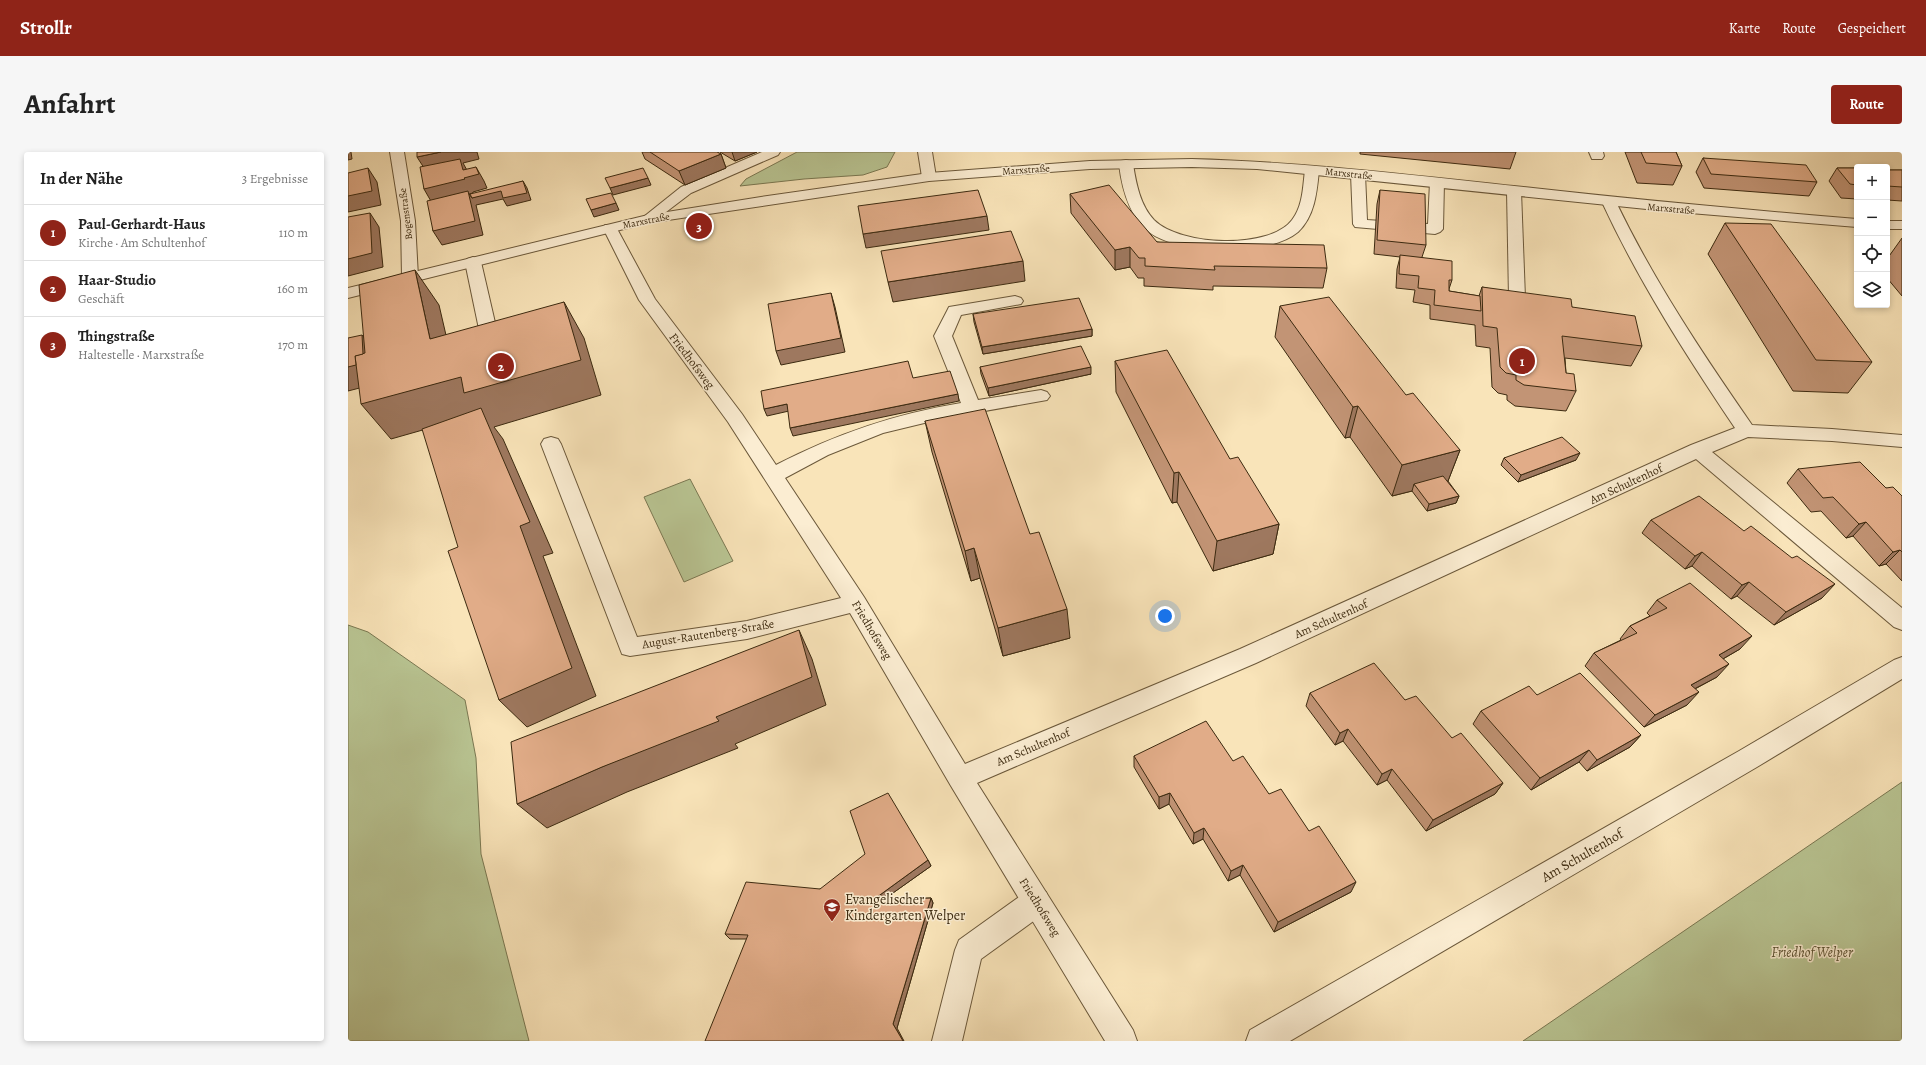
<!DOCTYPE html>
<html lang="de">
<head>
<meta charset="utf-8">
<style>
	body { margin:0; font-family:Alegreya,serif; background:#f6f6f6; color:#222 }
	.controls { position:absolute; right:12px; top:12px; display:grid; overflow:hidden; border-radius:4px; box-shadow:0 2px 6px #0003 }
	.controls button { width:36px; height:36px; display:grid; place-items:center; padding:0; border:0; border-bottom:1px solid #e0e0e0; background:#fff; color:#222; font:20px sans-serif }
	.you { position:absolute; left:817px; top:464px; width:14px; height:14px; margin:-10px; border:3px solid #fff; border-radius:50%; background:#1a73e8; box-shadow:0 0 0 6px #1a73e833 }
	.badge { display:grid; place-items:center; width:26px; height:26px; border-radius:50%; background:#8f2418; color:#fff; font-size:13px; font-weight:700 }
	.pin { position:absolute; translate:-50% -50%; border:2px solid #fff; box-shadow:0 1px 4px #0006 }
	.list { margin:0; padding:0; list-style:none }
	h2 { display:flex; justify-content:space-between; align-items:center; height:52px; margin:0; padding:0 16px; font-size:17px }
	h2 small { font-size:13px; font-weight:400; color:#767676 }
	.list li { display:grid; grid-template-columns:26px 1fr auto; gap:12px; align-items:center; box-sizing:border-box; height:56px; padding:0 16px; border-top:1px solid #e0e0e0 }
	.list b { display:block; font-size:15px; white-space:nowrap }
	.list p { margin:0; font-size:13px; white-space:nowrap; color:#767676 }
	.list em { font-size:13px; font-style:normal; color:#767676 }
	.icon { flex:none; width:22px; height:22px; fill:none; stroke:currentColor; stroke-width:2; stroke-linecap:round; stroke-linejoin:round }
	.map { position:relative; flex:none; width:1554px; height:889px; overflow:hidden; border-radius:4px }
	header { display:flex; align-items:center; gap:24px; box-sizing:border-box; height:56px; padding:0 20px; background:#8f2418; color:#fff }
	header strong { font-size:19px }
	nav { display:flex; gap:22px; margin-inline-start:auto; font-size:14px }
	.intro { display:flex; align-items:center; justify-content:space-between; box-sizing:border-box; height:96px; padding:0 24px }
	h1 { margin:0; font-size:28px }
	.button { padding:10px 18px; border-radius:4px; background:#8f2418; color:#fff; font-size:14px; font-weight:700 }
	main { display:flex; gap:24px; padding:0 24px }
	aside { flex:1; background:#fff; border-radius:4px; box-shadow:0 2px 6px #0003 }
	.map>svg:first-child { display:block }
	.green { fill:#b9c593; stroke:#7a7852 }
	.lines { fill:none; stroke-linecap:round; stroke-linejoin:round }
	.service-casing { stroke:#6b583a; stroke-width:2 }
	.minor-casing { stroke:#6b583a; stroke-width:2 }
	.tertiary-casing { stroke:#6b583a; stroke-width:2 }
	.service { fill:#fbedd2; fill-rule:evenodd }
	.minor { fill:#fbedd2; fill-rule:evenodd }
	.tertiary { fill:#fbedd2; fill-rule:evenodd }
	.wall { fill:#c29475; stroke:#3c2a10 }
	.shaded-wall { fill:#9e785f; stroke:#3c2a10 }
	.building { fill:#e1ac88; stroke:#3c2a10 }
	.labels { text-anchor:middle; stroke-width:3; stroke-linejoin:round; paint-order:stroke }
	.far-street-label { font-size:10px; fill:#3c2a10; stroke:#fbedd2 }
	.street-label { font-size:12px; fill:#3c2a10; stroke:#fbedd2 }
	.near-street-label { font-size:14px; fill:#3c2a10; stroke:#fbedd2 }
	.near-poi-label { font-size:14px; fill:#3c2a10; stroke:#fbedd2; text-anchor:start }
	.near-park-label { font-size:14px; font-style:italic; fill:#5b5131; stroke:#fbedd2 }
</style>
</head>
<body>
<header>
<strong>Strollr</strong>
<nav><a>Karte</a><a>Route</a><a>Gespeichert</a></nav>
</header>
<div class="intro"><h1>Anfahrt</h1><a class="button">Route</a></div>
<main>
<aside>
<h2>In der Nähe<small>3 Ergebnisse</small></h2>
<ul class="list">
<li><span class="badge">1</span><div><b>Paul-Gerhardt-Haus</b><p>Kirche · Am Schultenhof</p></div><em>110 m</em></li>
<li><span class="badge">2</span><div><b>Haar-Studio</b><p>Geschäft</p></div><em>160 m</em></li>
<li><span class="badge">3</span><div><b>Thingstraße</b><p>Haltestelle · Marxstraße</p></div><em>170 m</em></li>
</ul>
</aside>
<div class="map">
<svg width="1554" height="889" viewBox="0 0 1554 889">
	<rect width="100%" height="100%" fill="#f9e4b9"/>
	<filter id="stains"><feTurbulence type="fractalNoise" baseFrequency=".005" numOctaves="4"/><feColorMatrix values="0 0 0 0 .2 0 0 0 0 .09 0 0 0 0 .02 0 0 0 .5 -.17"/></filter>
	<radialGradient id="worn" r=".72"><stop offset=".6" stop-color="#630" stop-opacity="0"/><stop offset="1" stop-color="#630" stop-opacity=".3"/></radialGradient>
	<g class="green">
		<polygon points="449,0 547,0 539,15 515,23 456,27 392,34 398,27"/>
		<polygon points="342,327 385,409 336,430 296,345"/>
		<polygon points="0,473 20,480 117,548 128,606 133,702 181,889 0,889"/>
		<polygon points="1554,630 1554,889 1175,889"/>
	</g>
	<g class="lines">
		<g class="service-casing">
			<g id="service">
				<path d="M778 8 783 9 785 12C788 31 792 53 806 68 832 94 921 98 944 68 955 54 955 34 957 18L959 15H969L971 18C969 39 967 64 950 80 920 105 831 103 801 80 781 64 774 37 771 12L773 9Z"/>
				<polygon points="1010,18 1015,19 1017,22 1019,68 1080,72 1082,30 1084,27 1094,27 1096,30 1095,77 1092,80 1087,82 1007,75 1005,72 1003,22 1005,19"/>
				<polygon points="1166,35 1171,36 1173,39 1177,146 1175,149 1169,151 1163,149 1161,146 1159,39 1161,36"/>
				<polygon points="125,105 131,107 133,110 154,201 151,205 145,206 139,205 136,201 117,110 119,107"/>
				<polygon points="688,736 698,740 702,750 698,760 633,807 614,889 584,889 607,798 611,788 678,740"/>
			</g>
		</g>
		<g class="minor-casing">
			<g id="minor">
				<polygon points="42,0 56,0 67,69 70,125 68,128 56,128 54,125 53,69"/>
				<polygon points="414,0 432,0 430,3 343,41 305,70 295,70 293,67 333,35"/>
				<polygon points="570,0 584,0 588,25 586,28 576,28 574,25"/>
				<polygon points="1241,0 1255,0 1256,4 1254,7 1244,7"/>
				<path d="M1261 46 1266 47 1268 50C1306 129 1354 201 1404 273L1484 277 1554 283V295L1484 289 1400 285 1364 300 1554 456V478L1546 475 1348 307 908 511 629 631 785 878 789 889H757L603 634 502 461 399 487 282 504 274 502 193 292 196 287 203 285 210 287 213 292 289 485 399 469 493 446 380 270 291 148 255 76 257 73H267L307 147 394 262 428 313C488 282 546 262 613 251L586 184 599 159 601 155 667 144 673 146 675 149 673 152 613 163 604 184 630 248 693 238 699 240 702 244 699 248 597 266 535 281 480 303 437 326 516 445 617 612 892 497 1343 293 1387 276C1338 203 1291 130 1254 50L1256 47Z"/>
				<polygon points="1554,505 1554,527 1409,615 942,889 898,889 902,878 1391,599 1546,508"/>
			</g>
		</g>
		<g class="tertiary-casing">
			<g id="tertiary">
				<path d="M844 7C958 10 1071 24 1185 36 1293 48 1401 58 1509 67V75L1318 59 909 17 844 15 742 17 581 29 300 71 0 146V136L300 63 413 45 581 21 742 9Z"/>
				<rect x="1539" y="69" width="15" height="8"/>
			</g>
		</g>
		<use href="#service" class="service"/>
		<use href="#minor" class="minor"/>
		<use href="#tertiary" class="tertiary"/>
	</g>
	<g class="wall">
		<polygon points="294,0 369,0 373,2 378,16 337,33 297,7"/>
		<polygon points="372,0 409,0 387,9"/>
		<polygon points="1012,0 1168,0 1162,17 1012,2"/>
		<polygon points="1277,0 1328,0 1334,14 1325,33 1289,31"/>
		<polygon points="1355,6 1469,30 1461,44 1356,36 1348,20"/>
		<polygon points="1489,16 1509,16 1509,47 1493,46 1481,29"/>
		<polygon points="1539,18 1554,18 1554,49 1539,48"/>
		<polygon points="1032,38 1078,93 1074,105 1104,128 1101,137 1101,139 1131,144 1134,135 1224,155 1294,194 1283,214 1217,206 1218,221 1228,239 1218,259 1167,254 1159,248 1159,243 1150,241 1144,235 1142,196 1128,194 1127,173 1082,167 1082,153 1065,150 1067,138 1048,136 1049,117 1052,105 1026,102 1029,52"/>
		<polygon points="722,42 809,90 979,116 975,136 865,134 865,138 796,134 796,126 790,126 782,115 767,118 723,61"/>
		<polygon points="1377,71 1524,210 1500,241 1445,239 1360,102"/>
		<polygon points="1554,86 1554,144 1539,126 1539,107"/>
		<polygon points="932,154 1058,243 1112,298 1100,329 1111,344 1108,351 1079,359 1064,339 1044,344 1002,285 997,286 927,185"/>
		<polygon points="625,162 744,177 744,184 635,202 626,170"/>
		<polygon points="767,209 882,307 931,372 925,402 865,419 829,350 824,351 768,240"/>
		<polygon points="632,215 743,222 641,244 633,222"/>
		<polygon points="577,269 722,486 655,504 632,426 623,429 584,300"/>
		<polygon points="1156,306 1228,308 1170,330 1153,313"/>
		<polygon points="1450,317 1538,336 1554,344 1554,429 1538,412 1531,414 1505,384 1498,386 1473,359 1463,360 1439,331"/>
		<polygon points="1303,368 1474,446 1426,473 1389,444 1383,447 1344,414 1337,417 1294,381"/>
		<polygon points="1309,448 1392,497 1375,507 1369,525 1347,537 1339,553 1296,575 1237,514 1246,501 1273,488 1272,487 1282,474 1302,464 1299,461"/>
		<polygon points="962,541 1057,548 1104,586 1155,631 1147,642 1078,679 1039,628 1029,633 995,589 987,593 958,554"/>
		<polygon points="1189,543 1293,583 1282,595 1239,619 1231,610 1183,638 1125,572 1133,559"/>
		<polygon points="786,604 885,609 961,679 1003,740 926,780 892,723 880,729 855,687 845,692 821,652 811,657 786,615"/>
		<polygon points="580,708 583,714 535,748 583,746 585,751 549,876 398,787 382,787 377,782 472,737"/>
	</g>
	<g class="shaded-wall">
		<polygon points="0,0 3,0 4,7 0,8"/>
		<polygon points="93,0 129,0 131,7 115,11 120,20 128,15 136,29 139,36 125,40 125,41 121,42 124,46 175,29 179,36 183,48 159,54 155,47 128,53 135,83 94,93 85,79 84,51 76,37 78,19 69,5"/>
		<polygon points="384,0 409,0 387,9"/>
		<polygon points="373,2 378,16 337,33 331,19"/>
		<polygon points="20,16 29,30 33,53 0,60 0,44"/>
		<polygon points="300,26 303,33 265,43 262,36"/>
		<polygon points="268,51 271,58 246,65 243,58"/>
		<polygon points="22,61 31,75 35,115 0,124 0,107"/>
		<polygon points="639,64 641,78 518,96 515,82"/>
		<polygon points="782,95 782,115 767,118 767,98"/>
		<polygon points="675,109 677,129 545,150 540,130"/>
		<polygon points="67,118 91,153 107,222 82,187"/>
		<polygon points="483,141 487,155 497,200 433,213 428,199"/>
		<polygon points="216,150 236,186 253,243 146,275 155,287 205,401 195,404 248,544 179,575 151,548 172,374 131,262 43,287 13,252"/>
		<polygon points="744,177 744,184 635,202 634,195"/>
		<polygon points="14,183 30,203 31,231 0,239 0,215"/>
		<polygon points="743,215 743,222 641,244 640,236"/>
		<polygon points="610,242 611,249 445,284 442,276"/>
		<polygon points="439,252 441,259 419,264 416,257"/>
		<polygon points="1010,254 1002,285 997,286 1005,255"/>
		<polygon points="1112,298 1100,329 1070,337 1066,332 1064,339 1044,344 1054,313"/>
		<polygon points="1232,301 1228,308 1170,330 1173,323"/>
		<polygon points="831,320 829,350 824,351 826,321"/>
		<polygon points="1111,344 1108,351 1079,359 1081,352"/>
		<polygon points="1518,370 1505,384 1498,386 1511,372"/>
		<polygon points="931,372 925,402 865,419 869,389"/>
		<polygon points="626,396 632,426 623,429 617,399"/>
		<polygon points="1552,398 1538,412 1531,414 1545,400"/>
		<polygon points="1354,400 1344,414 1337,417 1347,404"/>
		<polygon points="1401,430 1389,444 1383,447 1394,433"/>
		<polygon points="1487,432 1474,446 1426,473 1438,460"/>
		<polygon points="719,457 722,486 655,504 650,476"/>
		<polygon points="451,478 464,507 478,553 387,592 390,596 279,640 199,676 169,652 368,565"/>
		<polygon points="1404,484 1392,497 1359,516 1371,503"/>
		<polygon points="1381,512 1369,525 1331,545 1343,533"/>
		<polygon points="1351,540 1339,553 1296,575 1307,563"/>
		<polygon points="1000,577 995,589 987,593 992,581"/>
		<polygon points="1293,583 1282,595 1239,619 1249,608"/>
		<polygon points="1241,598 1231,610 1183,638 1192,626"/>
		<polygon points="1044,617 1039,628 1029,633 1034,622"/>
		<polygon points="1155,631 1147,642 1078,679 1085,668"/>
		<polygon points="822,641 821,652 811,657 811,645"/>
		<polygon points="856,676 855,687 845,692 846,681"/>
		<polygon points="580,708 583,714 528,753 525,748"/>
		<polygon points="895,713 892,723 880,729 883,719"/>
		<polygon points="1008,730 1003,740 926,780 930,770"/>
		<polygon points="583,746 585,751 549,876 556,889 555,889 545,872"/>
	</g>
	<g class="building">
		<polygon points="69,0 93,0 69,5"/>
		<polygon points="302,0 369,0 373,2 331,19"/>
		<polygon points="1293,0 1328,0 1334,14 1298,11"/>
		<polygon points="1355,6 1458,13 1469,30 1363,22"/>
		<polygon points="112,7 115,18 128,15 131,22 116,26 117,27 76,37 72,15"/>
		<polygon points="20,16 24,39 0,44 0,21"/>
		<polygon points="295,16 300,26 262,36 257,26"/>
		<polygon points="1489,16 1509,16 1509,33 1502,32"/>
		<polygon points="1539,18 1554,18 1554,35 1539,34"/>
		<polygon points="175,29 179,41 155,46 153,39 124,46 122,42"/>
		<polygon points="761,33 809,90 976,93 979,116 866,114 867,118 797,114 797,106 791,106 782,95 767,98 722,42"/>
		<polygon points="630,38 639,64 515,82 510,54"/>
		<polygon points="1032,38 1077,42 1078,93 1029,88"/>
		<polygon points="120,39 127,69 85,79 79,49"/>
		<polygon points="263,41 268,51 243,58 238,47"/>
		<polygon points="22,61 24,101 0,107 0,65"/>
		<polygon points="1377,71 1423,72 1524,210 1468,208"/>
		<polygon points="663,79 675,109 540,130 533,99"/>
		<polygon points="1052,103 1104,109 1104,128 1101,128 1101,139 1132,144 1133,159 1086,153 1087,138 1070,136 1071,124 1051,122"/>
		<polygon points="67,118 82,187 216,150 233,208 116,241 113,225 13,252 7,204 17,201 11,133"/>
		<polygon points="1134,135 1223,147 1224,155 1287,164 1294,194 1214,184 1218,221 1226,222 1228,239 1176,233 1168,228 1168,223 1158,221 1152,215 1149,176 1135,174"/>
		<polygon points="483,141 493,186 428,199 420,152"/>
		<polygon points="981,145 1058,243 1065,241 1112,298 1054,313 1010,254 1005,255 932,154"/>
		<polygon points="731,146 744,177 634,195 625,162"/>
		<polygon points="14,183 15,202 7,204 8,213 0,215 0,186"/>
		<polygon points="733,194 743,215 640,236 632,215"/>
		<polygon points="819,198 882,307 890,305 931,372 869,389 831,320 826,321 767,209"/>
		<polygon points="560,209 565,226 602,219 610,242 442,276 439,252 416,257 413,239"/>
		<polygon points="133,256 182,370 172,374 224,516 151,548 100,399 110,395 74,277"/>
		<polygon points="637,257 682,382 691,380 719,457 650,476 626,396 617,399 577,269"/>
		<polygon points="1214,285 1232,301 1173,323 1156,306"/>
		<polygon points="1512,310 1538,336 1545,335 1554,344 1554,400 1552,398 1545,400 1518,370 1511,372 1485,345 1475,346 1450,317"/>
		<polygon points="1095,324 1111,344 1081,352 1066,332"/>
		<polygon points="1351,344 1396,379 1403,374 1444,406 1449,404 1487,432 1438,460 1401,430 1394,433 1354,400 1347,404 1303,368"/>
		<polygon points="1342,431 1404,484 1371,503 1381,512 1343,533 1351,540 1307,563 1246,501 1289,481 1282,474 1319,456 1309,448"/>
		<polygon points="451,478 464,525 368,565 371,569 254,615 169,652 163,590"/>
		<polygon points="1026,511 1057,548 1068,544 1104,586 1113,581 1155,631 1085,668 1044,617 1034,622 1000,577 992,581 962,541"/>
		<polygon points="1232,521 1293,583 1249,608 1241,598 1192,626 1133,559 1181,534 1189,543"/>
		<polygon points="858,569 885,609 895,604 921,642 933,637 961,679 971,674 1008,730 930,770 895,713 883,719 856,676 846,681 822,641 811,645 786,604"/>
		<polygon points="540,641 580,708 525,748 583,746 545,872 555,889 357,889 400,783 377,782 398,730 472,737 517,702 502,659"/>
	</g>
	<defs>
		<g id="school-pin" transform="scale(0.9)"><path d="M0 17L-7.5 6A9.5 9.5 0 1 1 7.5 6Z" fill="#8f2418" stroke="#fbedd2"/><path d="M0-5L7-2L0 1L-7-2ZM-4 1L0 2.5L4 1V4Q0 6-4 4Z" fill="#fff"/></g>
	</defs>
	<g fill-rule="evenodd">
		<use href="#school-pin" x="484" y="755"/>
	</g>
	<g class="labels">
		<g class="far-street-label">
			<text transform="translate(678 17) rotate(-4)" y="4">Marxstraße</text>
			<text transform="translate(1001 21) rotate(6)" y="4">Marxstraße</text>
			<text transform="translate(1323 56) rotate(5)" y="4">Marxstraße</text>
			<text transform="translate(57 62) rotate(-97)" y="4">Bogenstraße</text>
			<text transform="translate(298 68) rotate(-11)" y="4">Marxstraße</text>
		</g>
		<g class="street-label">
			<text transform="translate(344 209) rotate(53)" y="4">Friedhofsweg</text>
			<text transform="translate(1278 332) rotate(-25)" y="4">Am Schultenhof</text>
			<text transform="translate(983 467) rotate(-24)" y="4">Am Schultenhof</text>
			<text transform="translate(524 478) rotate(59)" y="4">Friedhofsweg</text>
			<text transform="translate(360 482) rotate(-9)" y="4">August-Rautenberg-Straße</text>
			<text transform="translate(685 595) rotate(-23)" y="4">Am Schultenhof</text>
			<text transform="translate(692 755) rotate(58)" y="4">Friedhofsweg</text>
		</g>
		<g class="near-street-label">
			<text transform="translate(1234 703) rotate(-30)" y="5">Am Schultenhof</text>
		</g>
		<g class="near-poi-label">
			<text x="497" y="752">Evangelischer<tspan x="497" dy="16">Kindergarten Welper</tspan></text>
		</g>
		<g class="near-park-label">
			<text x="1464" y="805">Friedhof Welper</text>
		</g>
	</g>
	<rect width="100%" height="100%" filter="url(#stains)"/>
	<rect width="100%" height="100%" fill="url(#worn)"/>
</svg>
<div class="controls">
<button>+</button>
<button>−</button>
<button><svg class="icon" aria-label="locate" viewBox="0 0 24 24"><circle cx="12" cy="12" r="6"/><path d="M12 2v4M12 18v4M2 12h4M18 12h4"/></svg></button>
<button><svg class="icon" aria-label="layers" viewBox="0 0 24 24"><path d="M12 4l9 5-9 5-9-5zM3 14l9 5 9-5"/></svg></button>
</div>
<div class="you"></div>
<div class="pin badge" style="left:1174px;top:209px">1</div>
<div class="pin badge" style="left:153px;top:214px">2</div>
<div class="pin badge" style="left:351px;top:74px">3</div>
</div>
</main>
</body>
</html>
